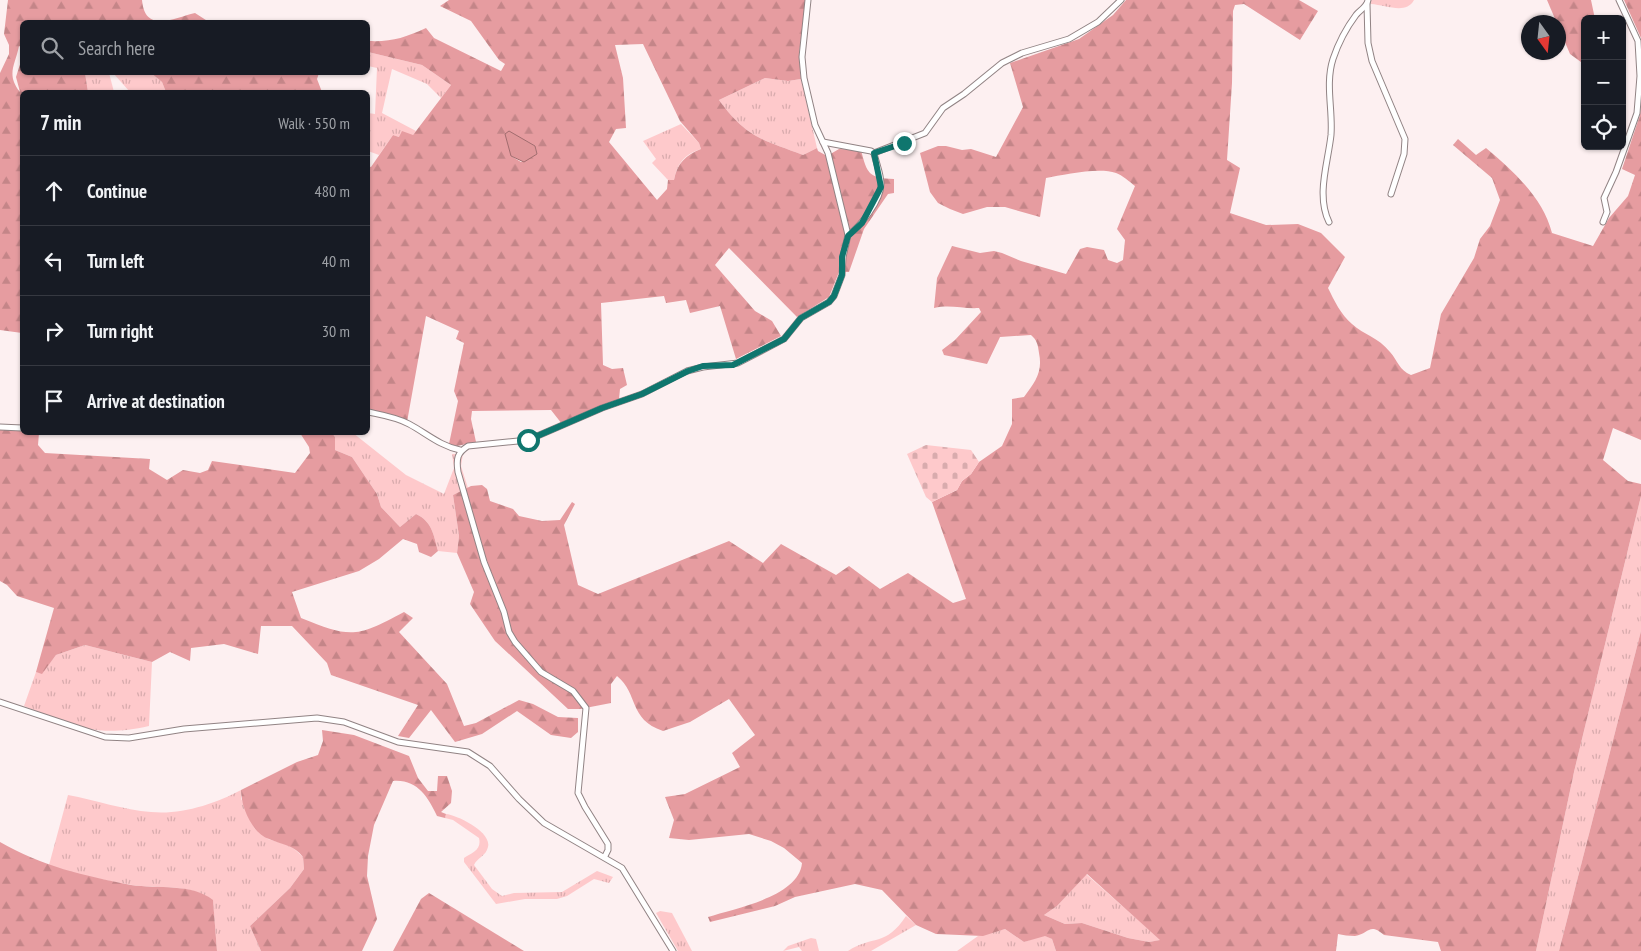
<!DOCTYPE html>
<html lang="en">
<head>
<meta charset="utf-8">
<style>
	body { margin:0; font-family:"PT Sans Narrow",sans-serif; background:#20242c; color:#f1f3f6 }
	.controls { position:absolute; right:15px; top:15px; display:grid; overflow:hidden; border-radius:8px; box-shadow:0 1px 4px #0004 }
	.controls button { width:45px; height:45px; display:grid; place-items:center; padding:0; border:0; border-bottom:1px solid #363941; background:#171b24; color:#f1f3f6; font:25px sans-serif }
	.compass { position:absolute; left:1521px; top:15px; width:45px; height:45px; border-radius:50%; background:#171b24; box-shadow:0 1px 4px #0004; rotate:165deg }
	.stop { position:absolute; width:15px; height:15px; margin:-11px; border:4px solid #0f766e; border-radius:50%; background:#fff }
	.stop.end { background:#0f766e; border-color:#fff; box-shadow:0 1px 5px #0008 }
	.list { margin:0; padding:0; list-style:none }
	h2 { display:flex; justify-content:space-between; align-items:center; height:65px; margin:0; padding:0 20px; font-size:21px }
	h2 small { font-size:16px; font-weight:400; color:#9ea1a6 }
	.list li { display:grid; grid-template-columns:32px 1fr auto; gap:15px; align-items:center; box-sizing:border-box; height:70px; padding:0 20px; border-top:1px solid #363941 }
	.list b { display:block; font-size:19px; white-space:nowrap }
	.list em { font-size:16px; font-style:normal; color:#9ea1a6 }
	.icon { flex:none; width:28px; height:28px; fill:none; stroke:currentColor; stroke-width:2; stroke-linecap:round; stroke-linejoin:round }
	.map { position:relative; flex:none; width:1641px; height:951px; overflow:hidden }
	.search { position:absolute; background:#171b24; box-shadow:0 1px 4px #0004; left:20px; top:20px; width:350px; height:55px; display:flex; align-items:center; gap:12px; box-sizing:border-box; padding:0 18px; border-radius:8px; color:#9ea1a6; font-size:19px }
	.panel { position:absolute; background:#171b24; box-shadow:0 1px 4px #0004; left:20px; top:90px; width:350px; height:345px; border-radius:8px }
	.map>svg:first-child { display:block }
	.grass { fill:url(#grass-tufts) }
	.forest { fill:url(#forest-firs); fill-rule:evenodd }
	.cemetery { fill:url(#cemetery-stones) }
	.water { fill:#df9699; stroke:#a16c6e }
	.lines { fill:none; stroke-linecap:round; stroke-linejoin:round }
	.minor-casing { stroke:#918384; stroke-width:7 }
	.minor { stroke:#fff; stroke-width:5 }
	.route { stroke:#0f766e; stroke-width:6 }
</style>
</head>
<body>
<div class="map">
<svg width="1641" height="951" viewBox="0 0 1641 951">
	<defs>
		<pattern id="grass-tufts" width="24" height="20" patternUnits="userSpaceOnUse" patternTransform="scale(1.25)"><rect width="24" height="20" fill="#fec9cb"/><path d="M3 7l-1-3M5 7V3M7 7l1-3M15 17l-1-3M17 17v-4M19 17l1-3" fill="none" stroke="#d8abad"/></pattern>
		<pattern id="forest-firs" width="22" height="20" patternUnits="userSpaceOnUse" patternTransform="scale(1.25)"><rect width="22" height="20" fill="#e69ca0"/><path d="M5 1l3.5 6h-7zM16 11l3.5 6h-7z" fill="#c48588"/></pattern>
		<pattern id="cemetery-stones" width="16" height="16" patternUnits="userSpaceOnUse" patternTransform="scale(1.25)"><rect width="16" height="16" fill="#fec9cb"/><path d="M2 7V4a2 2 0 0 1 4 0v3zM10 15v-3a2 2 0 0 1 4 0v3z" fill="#d8abad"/></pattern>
	</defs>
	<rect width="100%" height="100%" fill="#fdf0f1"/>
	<g class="grass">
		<path d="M1371 0H1414C1406 15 1386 5 1371 4Z"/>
		<polygon points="368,52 422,65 451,85 441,98 427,84 392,69 382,113 416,131 413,135 399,137 393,135 379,155 368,151 368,113 375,114 377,68 368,66"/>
		<polygon points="85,73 109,73 114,92 88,92"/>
		<polygon points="113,73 151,73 162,82 166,92 130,92"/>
		<path d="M765 78 788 81 801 79 817 148 803 155C761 139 747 138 719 100Z"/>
		<path d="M681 124 699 143 701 149C685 154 677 163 674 180H668L652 163 656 159 643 141Z"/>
		<path d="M332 433H353L406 475 444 494 454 468 452 454H463L461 466 468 488 453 495 459 536 457 553 438 551C434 536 432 521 416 514L400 527 381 507 377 494 352 457 335 450V437Z"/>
		<polygon points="1641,496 1641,631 1559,951 1536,951 1574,772"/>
		<path d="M85 645 152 662 149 726C95 738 74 726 24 706L36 672 42 673 56 655Z"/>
		<path d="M241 790V799L268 839 291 846 303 857 304 869 290 888 250 926 261 951H217L213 901C192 883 158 889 132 885 104 880 76 875 49 865L68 795C95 800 124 810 151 812 181 815 215 804 241 790Z"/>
		<path d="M446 814C457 815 492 832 488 847 486 856 477 858 474 865L492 889 502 896 514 893 562 892 597 871 613 877 609 883 594 879 567 896 557 899H525L496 904 464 862V858C472 853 482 850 479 838L453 820 445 818Z"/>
		<polygon points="1086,874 1161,940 1149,942 1128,938 1082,923 1065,924 1044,915 1057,906"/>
		<polygon points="660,911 672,913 692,951 678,951 656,913"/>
		<path d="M906 916 916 925 871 951H848C872 935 886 947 906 916Z"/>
		<polygon points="1005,929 1024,942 1044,935 1052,939 1056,951 957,951 978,936"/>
		<polygon points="811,938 816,939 819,951 802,951 799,947 783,951 788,946"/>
	</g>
	<g class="forest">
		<path d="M8 0H142C145 34 174 18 195 13L209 22H22V48L19 46C15 66 6 74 20 92L16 77 22 58V72L85 73 88 92H22V333L0 330V73L9 54V45L4 34Z"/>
		<path d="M449 0H806L799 54 801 79 788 81 765 78 719 100C747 138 761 139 803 155L817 148 818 151 827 156 839 149 861 150C867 174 869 178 894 179V193L888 194 864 229 849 272H839L829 297 797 317 729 248 715 265 755 311 772 321 781 336 736 359 720 306 690 313 686 300 666 303 664 296 601 303 603 365 612 369 623 368 627 385 620 389 619 399 562 424 551 410 472 411 471 419 476 442 457 446 449 444 458 401 454 391 464 343 456 339 459 331 426 316 407 422 368 411V166L371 167 393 135 399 137 402 131 413 135 451 85 422 65 368 52V41C392 42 404 38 426 28L434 38 501 71 505 64 499 60 471 21 440 6ZM643 44 680 121 699 143 701 149C686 155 677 163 674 180H668L667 189 657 200 609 142 616 129 626 128 623 78 615 45ZM514 135 535 146 537 154 521 162 511 156Z"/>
		<path d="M1126 0H1299L1318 11 1300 40 1244 4 1235 5 1233 11 1232 83 1227 160 1240 168 1230 213 1266 225 1298 224 1321 233 1345 257 1328 288C1334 300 1341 315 1352 324 1364 335 1378 337 1390 352 1398 361 1399 370 1411 375L1430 368 1441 314 1474 258 1480 239 1490 226 1500 200 1492 178 1453 145 1458 139 1476 155 1486 148C1513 171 1543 197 1552 233L1593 246 1609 218 1628 196 1635 175 1622 169 1640 115 1641 104V440L1613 428 1603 460 1628 481 1641 484V496L1574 772 1536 951H1441L1438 942 1384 935C1369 922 1369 934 1355 936 1349 936 1343 935 1338 934L1336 951H1056L1052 939 1045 936 1024 942 1005 929 983 936 936 934 916 925 882 890 855 884 795 897 775 906 710 922 708 917C735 908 799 897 802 863L784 848 771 841 749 834 689 840 669 838 674 820 665 797 685 794 740 767 732 753 755 735 729 699 690 722 663 731C628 719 639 694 617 676L611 684V703L580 709H568L495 641 470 604 474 592 457 553 459 536 453 495 471 486 482 485 487 489 490 501 513 509 519 516 542 521 560 520 572 502 575 504 564 525 578 585 598 594 729 541 763 563 781 544 836 575 849 566 880 589 908 573 953 603 966 599 932 502 957 490 962 481 971 474 979 462 1002 446 1012 424V399L1024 397C1035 382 1043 372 1039 353 1038 345 1037 340 1031 335L1000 337 987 364 944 355 942 350 955 340 981 312 979 308C962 309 950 304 934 308L937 278 952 246 980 253 994 251 1002 253 1021 261 1066 274 1080 249 1087 247 1104 250 1108 260 1117 263 1123 260 1125 240 1117 229 1135 186C1130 182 1122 175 1116 173 1098 167 1064 175 1046 178L1040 217 1005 207H987L963 214 950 209 938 203 930 192 920 153 938 146H946L962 150 971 149 996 157 1023 107 1010 63 1079 39 1113 15ZM1087 874 1160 940 1149 942 1128 938 1082 923 1065 924 1044 915 1057 906Z"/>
		<polygon points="1547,0 1591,0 1595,19 1585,19 1585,65 1570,54"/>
		<polygon points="1624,0 1641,0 1641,39 1641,38"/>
		<polygon points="151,73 319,73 317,79 322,92 166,92 162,82"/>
		<path d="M0 429 39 433 38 445 45 453 150 459 149 469 167 480 183 470 200 473 208 470 212 461 295 473 310 453 309 447 300 433H332L335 437V450L352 457 377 494 381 507 400 527 416 514C432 521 434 536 438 551L431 557 419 552 417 544 403 539 379 559 359 571 292 592 301 618C351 638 356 638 404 612L413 618 399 632 447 684 464 726 476 723 519 700 533 704 558 717 578 718V732L571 738 551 735 517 711 482 734 455 742 431 710 409 738 398 736 418 705 331 675 327 663 292 626H261L258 654 224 644 191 648 190 661 170 652 152 662 85 645 56 655 42 674 36 672 54 608 17 596 7 585 0 581Z"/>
		<polygon points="1641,631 1641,951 1559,951"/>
		<path d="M322 730 354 735 409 756 418 778 428 791H437L438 776H447L452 791 451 803 441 812 446 814 445 818 437 816C428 797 417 779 393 781L374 825 368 856 367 876 377 919 362 951H261L250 926 290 888 304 869 303 857C294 845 283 845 269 839 252 833 241 807 241 790L297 762 318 755 323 741Z"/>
		<path d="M0 842C41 866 85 876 131 885 158 889 192 883 213 900L217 951H0Z"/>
		<polygon points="429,893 524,951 393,951 421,899"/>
	</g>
	<polygon class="cemetery" points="926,445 971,450 979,462 971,474 962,481 957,490 932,502 926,497 907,454"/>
	<polygon class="water" points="509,131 535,146 537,154 524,162 511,156 505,134"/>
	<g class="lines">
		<g class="minor-casing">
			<g id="minor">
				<polyline points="1367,4 1368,43 1372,61 1405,139 1404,154 1391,194"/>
				<path d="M823 142 871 151 874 153C876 163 881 174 881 184 881 200 861 226 848 235"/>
				<polyline points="874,153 925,133 943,108 964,94 1002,63 1022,53 1069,39 1098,22 1121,0"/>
				<path d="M1329 222C1316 195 1328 163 1331 135 1333 110 1325 84 1333 59 1338 44 1347 27 1356 15 1360 10 1367 7 1368 0"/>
				<polyline points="1603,222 1607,212 1604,198 1616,172 1637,113 1640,76 1638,41 1619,0"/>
				<path d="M368 412C382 415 396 417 409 424 426 433 440 446 460 450"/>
				<polyline points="0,427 22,428"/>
				<polyline points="0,702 105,737 129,738 184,729 317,718 344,722 398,742 468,752 490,766 519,799 544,823 622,868 673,951"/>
				<path d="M605 856 608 850V844L585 807 578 793 586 708 573 691 541 672 515 642 509 632 504 612 484 562 458 472C456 459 457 453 468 446L528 440 602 408 642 394 687 371 703 367 738 363 784 339 801 318 829 302 834 296 842 275 843 257 848 235 828 153 815 125 804 78 802 57 808 0"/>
			</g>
		</g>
		<use href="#minor" class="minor"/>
	</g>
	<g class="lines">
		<polyline class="route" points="528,440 602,408 642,394 688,371 703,366 733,365 784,339 801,318 829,302 834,296 842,275 842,257 848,236 862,223 881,187 874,153 904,143"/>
	</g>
</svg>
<div class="controls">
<button>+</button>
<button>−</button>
<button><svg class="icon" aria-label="locate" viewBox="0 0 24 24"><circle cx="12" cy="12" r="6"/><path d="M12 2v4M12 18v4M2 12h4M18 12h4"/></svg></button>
</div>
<svg class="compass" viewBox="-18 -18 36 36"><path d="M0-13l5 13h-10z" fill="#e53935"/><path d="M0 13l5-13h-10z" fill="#9ea1a6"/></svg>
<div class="stop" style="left:528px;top:440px"></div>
<div class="stop end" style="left:904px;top:143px"></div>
<div class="search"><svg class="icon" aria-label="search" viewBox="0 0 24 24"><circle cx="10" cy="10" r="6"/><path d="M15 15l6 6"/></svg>Search here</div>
<section class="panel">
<h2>7 min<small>Walk · 550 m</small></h2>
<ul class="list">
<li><svg class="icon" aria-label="ahead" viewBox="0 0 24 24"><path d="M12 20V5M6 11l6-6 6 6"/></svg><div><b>Continue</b></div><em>480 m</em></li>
<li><svg class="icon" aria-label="left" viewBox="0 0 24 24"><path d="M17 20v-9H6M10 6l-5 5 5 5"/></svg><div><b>Turn left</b></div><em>40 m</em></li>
<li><svg class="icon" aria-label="right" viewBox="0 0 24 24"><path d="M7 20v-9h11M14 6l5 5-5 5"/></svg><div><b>Turn right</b></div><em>30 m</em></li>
<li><svg class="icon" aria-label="arrive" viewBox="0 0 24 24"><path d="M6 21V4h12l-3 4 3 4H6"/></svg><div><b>Arrive at destination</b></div></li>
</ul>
</section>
</div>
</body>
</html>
